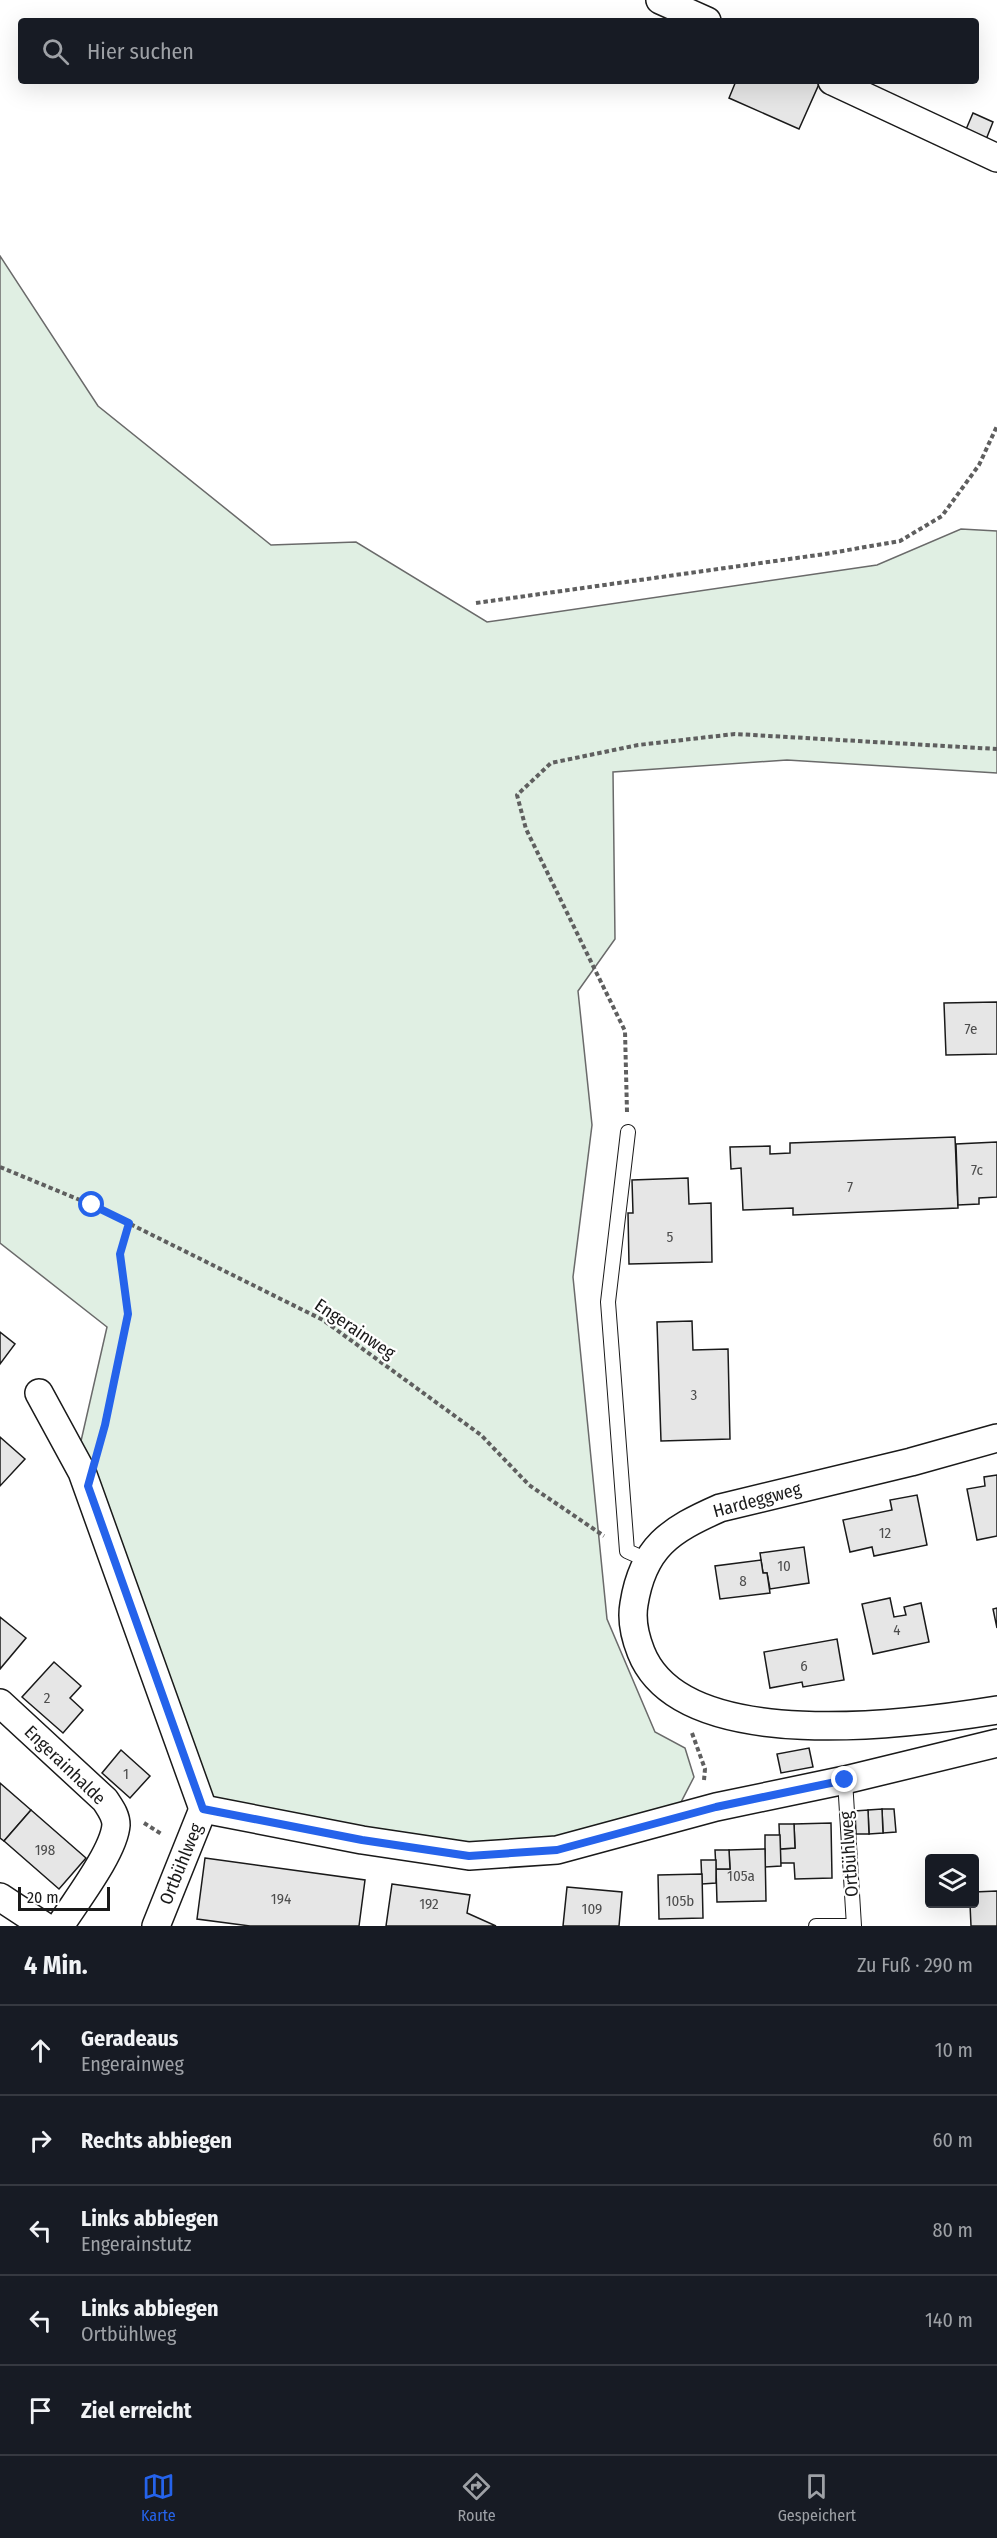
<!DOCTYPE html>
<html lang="de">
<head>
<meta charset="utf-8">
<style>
	body { margin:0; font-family:"Fira Sans Condensed",sans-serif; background:#242831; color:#f1f3f6 }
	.controls { position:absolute; right:18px; bottom:18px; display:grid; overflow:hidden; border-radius:6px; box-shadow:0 6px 24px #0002 }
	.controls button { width:54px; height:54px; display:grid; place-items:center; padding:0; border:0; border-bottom:2px solid #363941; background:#171b24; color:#f1f3f6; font:30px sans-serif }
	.scale { position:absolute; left:18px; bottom:15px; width:92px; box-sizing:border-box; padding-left:6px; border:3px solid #1a1a1a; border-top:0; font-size:16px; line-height:21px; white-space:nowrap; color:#1a1a1a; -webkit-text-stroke:4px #fff; paint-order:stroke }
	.stop { position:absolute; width:18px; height:18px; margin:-14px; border:4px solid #2563eb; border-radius:50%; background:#fff }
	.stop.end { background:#2563eb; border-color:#fff; box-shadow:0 2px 6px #0008 }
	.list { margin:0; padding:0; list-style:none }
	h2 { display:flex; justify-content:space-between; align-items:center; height:78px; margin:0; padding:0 24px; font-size:26px }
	h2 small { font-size:20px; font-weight:400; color:#9ea1a6 }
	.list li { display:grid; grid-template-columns:39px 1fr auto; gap:18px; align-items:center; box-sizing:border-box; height:90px; padding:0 24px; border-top:2px solid #363941 }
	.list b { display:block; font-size:22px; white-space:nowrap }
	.list p { margin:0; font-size:20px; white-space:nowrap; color:#9ea1a6 }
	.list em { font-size:20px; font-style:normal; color:#9ea1a6 }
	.icon { flex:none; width:33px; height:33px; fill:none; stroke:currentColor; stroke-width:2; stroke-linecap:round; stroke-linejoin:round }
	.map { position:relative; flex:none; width:997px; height:1926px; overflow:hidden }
	.search { position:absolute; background:#171b24; box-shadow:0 6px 24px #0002; left:18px; right:18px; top:18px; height:66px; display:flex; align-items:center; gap:15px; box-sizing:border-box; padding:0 21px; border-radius:6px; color:#9ea1a6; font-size:22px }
	.sheet { height:528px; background:#171b24 }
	nav { display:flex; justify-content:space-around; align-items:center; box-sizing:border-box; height:84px; border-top:2px solid #363941; background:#171b24; font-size:16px; color:#9ea1a6 }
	nav a { display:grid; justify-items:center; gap:3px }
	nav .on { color:#2563eb }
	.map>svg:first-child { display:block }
	.green { fill:#e0efe3; stroke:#6a6a6a; stroke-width:1.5 }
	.building { fill:#e6e6e6; stroke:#1a1a1a; stroke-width:1.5 }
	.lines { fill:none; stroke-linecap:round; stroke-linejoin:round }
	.service-casing { stroke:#1a1a1a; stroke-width:16 }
	.minor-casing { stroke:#1a1a1a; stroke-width:30 }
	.path { stroke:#5f5f5f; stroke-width:4; stroke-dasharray:4.5 3; stroke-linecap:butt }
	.service { stroke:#fff; stroke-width:14 }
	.minor { stroke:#fff; stroke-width:27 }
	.route { stroke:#2563eb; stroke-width:8 }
	.labels { text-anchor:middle; stroke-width:4.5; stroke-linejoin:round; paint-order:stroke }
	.number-label { font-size:15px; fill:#4d4d4d }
	.street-label { font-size:18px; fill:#1a1a1a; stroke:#fff }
</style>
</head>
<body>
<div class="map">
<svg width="997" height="1926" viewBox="0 0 997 1926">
	<rect width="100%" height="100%" fill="#fff"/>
	<polygon class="green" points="0,256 98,406 271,545 356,542 487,622 877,565 961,529 997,531 997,773 787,760 613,772 615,939 578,991 592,1125 573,1277 607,1619 655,1732 685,1748 694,1777 680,1804 555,1842 469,1847 211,1799 81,1441 107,1327 0,1243"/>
	<g class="building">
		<polygon points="736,81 813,81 819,84 799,129 729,98"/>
		<polygon points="973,113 993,122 985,142 964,134"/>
		<polygon points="997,1002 997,1054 946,1055 944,1003"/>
		<polygon points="955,1137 958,1208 793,1215 793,1208 743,1210 741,1168 731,1169 730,1147 770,1146 770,1154 790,1153 790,1143"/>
		<polygon points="997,1142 997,1197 979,1198 979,1204 958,1205 956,1144"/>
		<polygon points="688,1178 689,1204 711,1203 712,1262 629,1264 628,1213 633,1213 632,1180"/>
		<polygon points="692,1321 693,1350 728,1349 730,1439 661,1441 657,1322"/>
		<polygon points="0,1332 15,1344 0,1364"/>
		<polygon points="0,1437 25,1459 0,1486"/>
		<polygon points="997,1475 997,1536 977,1540 967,1489 985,1486 984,1477"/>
		<polygon points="917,1495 927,1545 874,1556 872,1547 850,1552 843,1520 892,1510 890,1500"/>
		<polygon points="804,1547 809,1583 770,1589 767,1573 763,1573 760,1553"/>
		<polygon points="761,1560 763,1573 767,1573 770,1593 720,1599 715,1566"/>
		<polygon points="890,1598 894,1617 906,1615 904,1607 921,1603 929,1642 873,1654 862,1604"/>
		<polygon points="997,1608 997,1628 993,1609"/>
		<polygon points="0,1617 26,1638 0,1669"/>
		<polygon points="837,1639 844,1680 803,1687 802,1682 770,1688 764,1652"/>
		<polygon points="54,1662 81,1686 70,1698 83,1710 63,1733 22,1697"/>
		<polygon points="809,1748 813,1767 781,1773 777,1754"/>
		<polygon points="121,1750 150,1776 130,1798 102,1773"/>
		<polygon points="0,1783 31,1810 4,1841 0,1838"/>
		<polygon points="882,1809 894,1809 896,1832 883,1833"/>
		<polygon points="882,1809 883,1833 869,1834 868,1810"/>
		<polygon points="31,1810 86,1858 59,1889 4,1841"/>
		<polygon points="868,1810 869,1834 856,1834 855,1811"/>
		<polygon points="831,1823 832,1878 795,1879 794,1863 780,1863 780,1849 795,1848 794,1824"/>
		<polygon points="779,1824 794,1824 795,1848 780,1849"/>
		<polygon points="765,1835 780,1835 781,1866 765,1867"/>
		<polygon points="765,1849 766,1901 717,1902 716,1869 730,1869 729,1850"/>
		<polygon points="715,1850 729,1850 730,1869 716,1869"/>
		<polygon points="205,1858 365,1880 359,1926 250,1926 197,1919"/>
		<polygon points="701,1860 716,1860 716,1883 702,1884"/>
		<polygon points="702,1874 703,1918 659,1919 658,1875"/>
		<polygon points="392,1884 470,1895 467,1913 496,1926 386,1926"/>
		<polygon points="567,1887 622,1892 619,1926 563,1926"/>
		<polygon points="997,1891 997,1926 971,1926 970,1904 974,1904 974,1892"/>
	</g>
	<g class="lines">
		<g class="service-casing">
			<g id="service">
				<polyline points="628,1132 608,1302 627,1551 647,1560"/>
				<polyline points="816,1926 854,1926 845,1780"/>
			</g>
		</g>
		<g class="minor-casing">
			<g id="minor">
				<polyline points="660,0 707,21"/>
				<polyline points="832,81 997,158"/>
				<polyline points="39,1393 82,1472 203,1809"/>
				<path d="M997 1438 911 1462 720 1508C670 1530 643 1547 634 1604 631 1621 635 1637 641 1652 682 1756 911 1724 997 1710"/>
				<path d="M0 1703 105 1800C110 1808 116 1815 116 1825 114 1852 75 1902 60 1926"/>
				<polyline points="203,1809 362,1840 469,1856 557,1850 716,1807 845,1780 997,1743"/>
				<polyline points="0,1897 44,1926"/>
				<polyline points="156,1926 203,1809"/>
			</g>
		</g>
		<g class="path">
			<polyline points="476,603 825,554 900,541 942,516 979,465 997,426"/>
			<polyline points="627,1112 625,1031 526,829 517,795 551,763 638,745 735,734 997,749"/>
			<polyline points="0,1167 92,1205 323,1320 481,1435 529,1485 604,1536"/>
			<polyline points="99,1445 128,1315 120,1254 129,1223"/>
			<polyline points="692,1733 705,1769 704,1780"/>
			<polyline points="144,1823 163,1835"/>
		</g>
		<use href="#service" class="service"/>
		<use href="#minor" class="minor"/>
	</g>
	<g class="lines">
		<polyline class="route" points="92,1205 129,1223 120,1254 128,1314 105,1425 88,1486 203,1809 362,1840 469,1856 557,1850 716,1807 845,1780"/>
	</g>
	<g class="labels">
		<g class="number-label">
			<text x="971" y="1034">7e</text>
			<text x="977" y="1175">7c</text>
			<text x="850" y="1192">7</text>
			<text x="670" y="1242">5</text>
			<text x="694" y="1400">3</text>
			<text x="885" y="1538">12</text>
			<text x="784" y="1571">10</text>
			<text x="743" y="1586">8</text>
			<text x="897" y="1635">4</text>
			<text x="804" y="1671">6</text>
			<text x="47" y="1703">2</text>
			<text x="126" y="1779">1</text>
			<text x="45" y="1855">198</text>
			<text x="741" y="1881">105a</text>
			<text x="281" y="1904">194</text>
			<text x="680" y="1906">105b</text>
			<text x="429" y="1909">192</text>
			<text x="592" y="1914">109</text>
		</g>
		<g class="street-label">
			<text transform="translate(355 1329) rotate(34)" y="6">Engerainweg</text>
			<text transform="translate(757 1500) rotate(-15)" y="6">Hardeggweg</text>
			<text transform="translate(65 1765) rotate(44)" y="6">Engerainhalde</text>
			<text transform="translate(849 1854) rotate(-94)" y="6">Ortbühlweg</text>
			<text transform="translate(181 1864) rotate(-68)" y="6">Ortbühlweg</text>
		</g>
	</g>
</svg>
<div class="controls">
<button><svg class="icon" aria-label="layers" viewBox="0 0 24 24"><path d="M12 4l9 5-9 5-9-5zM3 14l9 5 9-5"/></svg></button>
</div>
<div class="scale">20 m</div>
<div class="stop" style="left:92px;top:1205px"></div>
<div class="stop end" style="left:845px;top:1780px"></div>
<div class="search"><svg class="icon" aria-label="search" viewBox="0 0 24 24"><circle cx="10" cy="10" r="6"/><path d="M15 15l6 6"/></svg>Hier suchen</div>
</div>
<section class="sheet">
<h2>4 Min.<small>Zu Fuß · 290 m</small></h2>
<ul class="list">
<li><svg class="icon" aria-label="ahead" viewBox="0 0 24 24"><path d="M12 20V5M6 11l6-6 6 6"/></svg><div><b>Geradeaus</b><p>Engerainweg</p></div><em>10 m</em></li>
<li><svg class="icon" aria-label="right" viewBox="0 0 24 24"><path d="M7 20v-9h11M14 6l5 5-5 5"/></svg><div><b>Rechts abbiegen</b></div><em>60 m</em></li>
<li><svg class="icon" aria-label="left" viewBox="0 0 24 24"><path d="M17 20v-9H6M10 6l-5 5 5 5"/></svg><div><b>Links abbiegen</b><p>Engerainstutz</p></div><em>80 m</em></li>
<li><svg class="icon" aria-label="left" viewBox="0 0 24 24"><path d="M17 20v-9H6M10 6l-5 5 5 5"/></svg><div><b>Links abbiegen</b><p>Ortbühlweg</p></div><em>140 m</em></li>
<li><svg class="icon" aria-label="arrive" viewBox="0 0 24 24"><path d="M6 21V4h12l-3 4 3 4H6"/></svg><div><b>Ziel erreicht</b></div></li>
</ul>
</section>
<nav>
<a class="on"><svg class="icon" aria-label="map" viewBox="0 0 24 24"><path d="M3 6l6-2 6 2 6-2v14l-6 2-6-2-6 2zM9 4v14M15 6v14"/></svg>Karte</a>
<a><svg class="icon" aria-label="directions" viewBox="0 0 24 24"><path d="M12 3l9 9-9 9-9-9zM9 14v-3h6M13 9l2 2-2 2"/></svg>Route</a>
<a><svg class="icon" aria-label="saved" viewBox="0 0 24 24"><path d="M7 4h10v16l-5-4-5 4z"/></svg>Gespeichert</a>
</nav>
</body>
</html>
